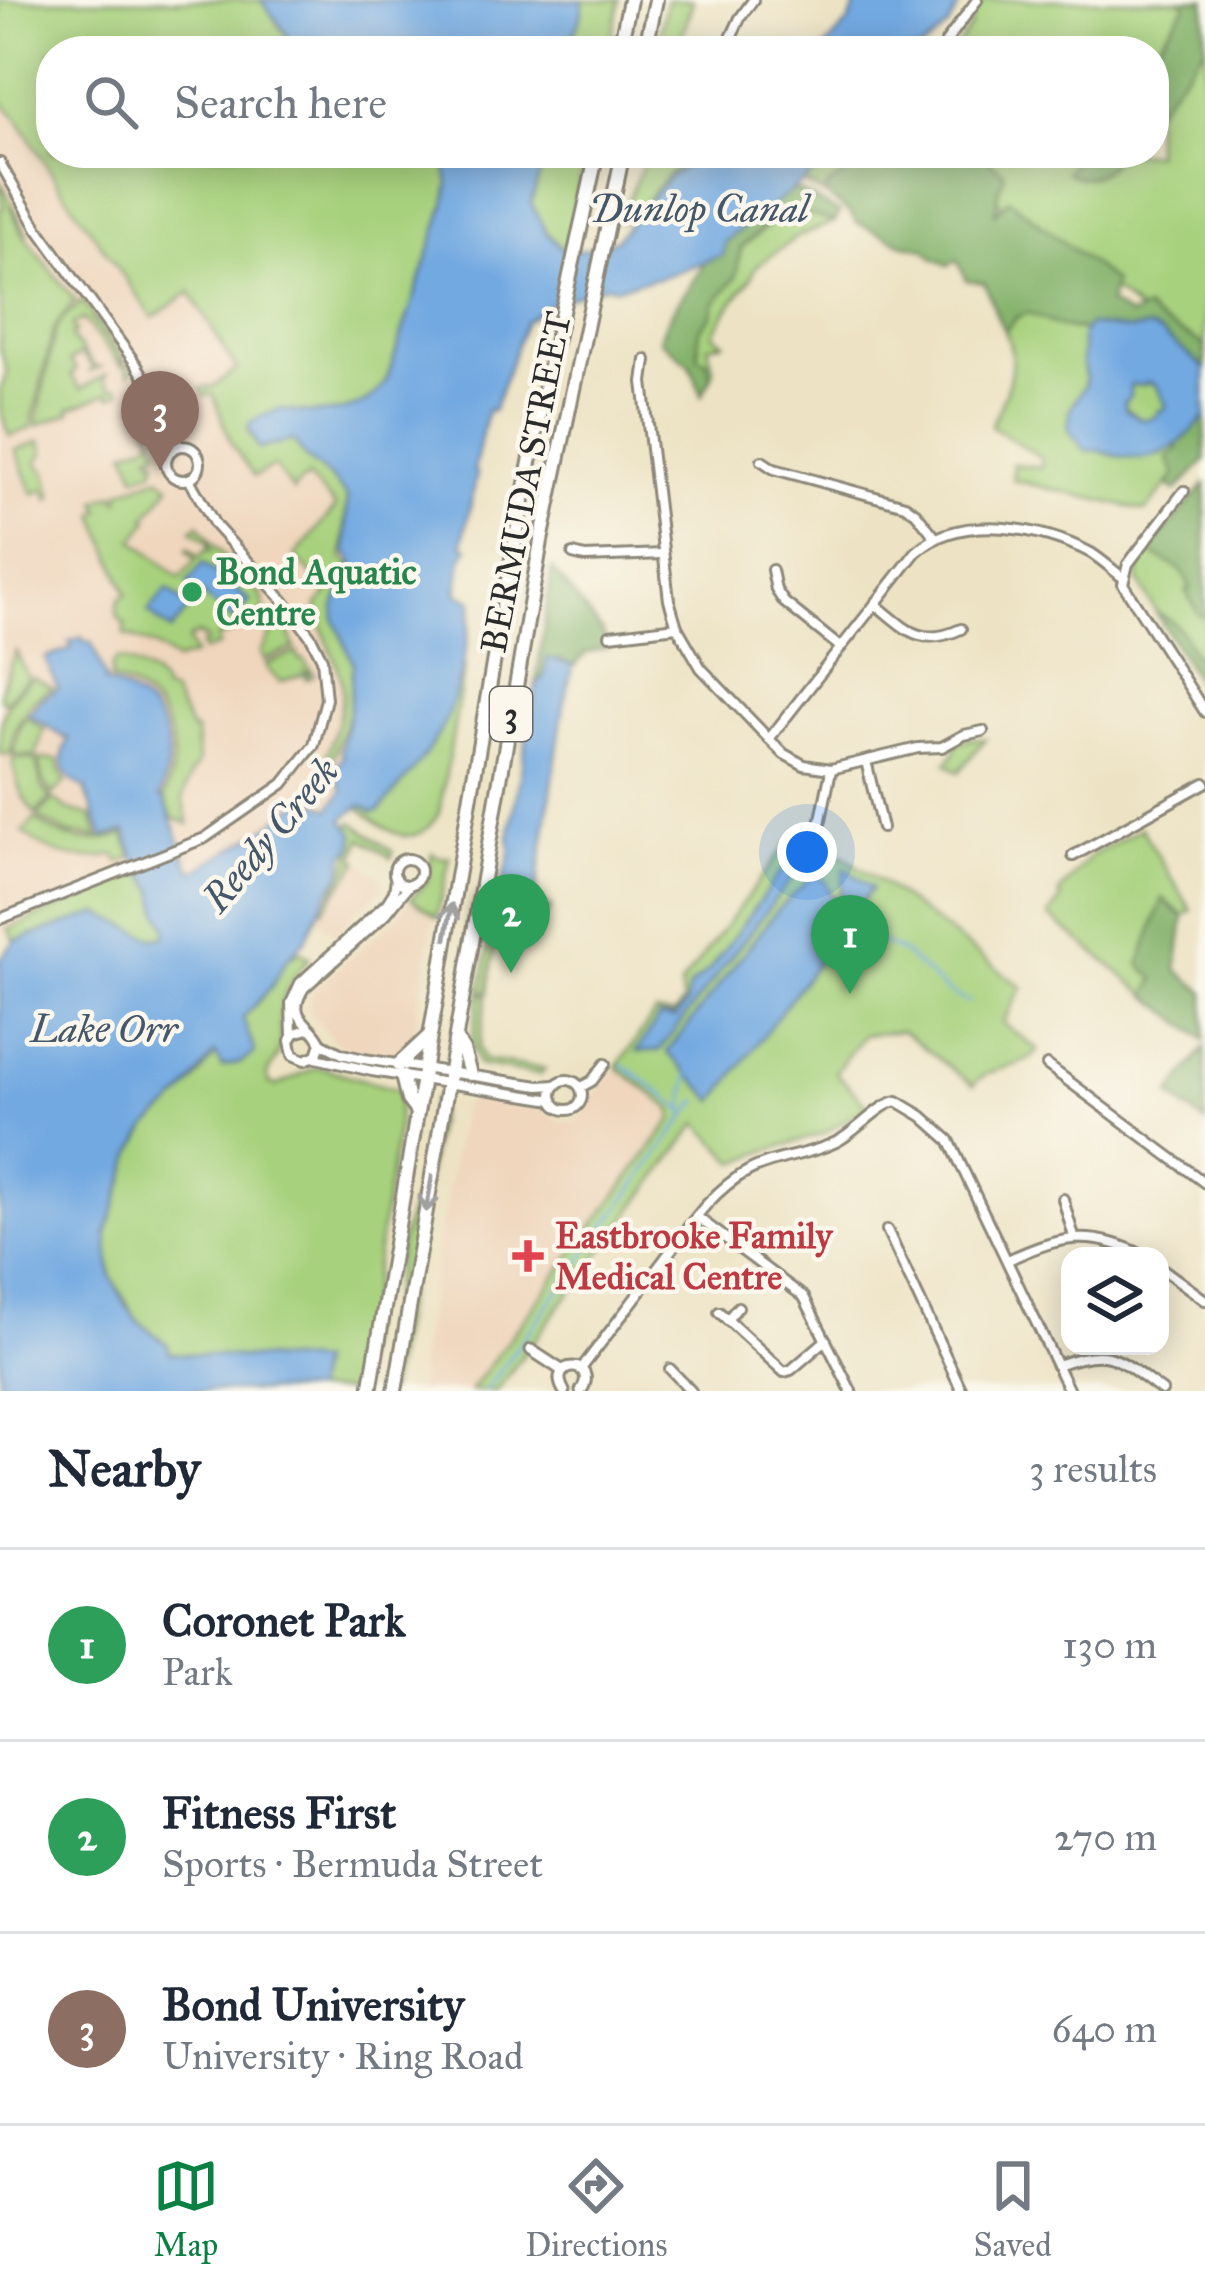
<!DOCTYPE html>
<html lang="en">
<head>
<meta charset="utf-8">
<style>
	body { margin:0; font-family:"IM FELL Great Primer",serif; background:#f6f6f7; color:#1f2937 }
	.controls { position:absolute; right:36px; bottom:36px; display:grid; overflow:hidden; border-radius:24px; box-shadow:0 6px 30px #0003 }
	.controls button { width:108px; height:108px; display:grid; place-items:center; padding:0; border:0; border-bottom:3px solid #e0e1e3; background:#fff; color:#1f2937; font:60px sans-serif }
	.you { position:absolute; left:807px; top:852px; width:42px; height:42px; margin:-30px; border:9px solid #fff; border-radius:50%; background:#1a73e8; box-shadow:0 0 0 18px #1a73e833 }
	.badge { display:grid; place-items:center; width:78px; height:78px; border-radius:50%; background:#0b8043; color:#fff; font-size:39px; font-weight:700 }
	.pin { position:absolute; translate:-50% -99px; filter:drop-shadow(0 3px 6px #0008) }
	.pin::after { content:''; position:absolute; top:63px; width:42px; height:36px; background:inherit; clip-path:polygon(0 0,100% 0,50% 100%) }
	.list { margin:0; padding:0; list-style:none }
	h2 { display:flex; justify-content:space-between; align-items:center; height:156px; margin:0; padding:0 48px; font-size:51px }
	h2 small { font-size:39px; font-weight:400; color:#747a83 }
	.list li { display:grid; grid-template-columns:78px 1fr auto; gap:36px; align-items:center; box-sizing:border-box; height:192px; padding:0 48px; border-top:3px solid #e0e1e3 }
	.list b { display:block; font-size:45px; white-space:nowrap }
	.list p { margin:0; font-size:39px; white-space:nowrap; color:#747a83 }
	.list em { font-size:39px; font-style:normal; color:#747a83 }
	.icon { flex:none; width:66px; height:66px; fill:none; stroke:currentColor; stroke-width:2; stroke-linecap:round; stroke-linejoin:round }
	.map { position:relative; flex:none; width:1205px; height:1391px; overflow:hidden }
	.search { position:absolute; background:#fff; box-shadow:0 6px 30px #0003; left:36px; right:36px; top:36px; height:132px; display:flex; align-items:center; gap:30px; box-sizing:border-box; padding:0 42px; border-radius:48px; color:#747a83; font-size:45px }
	.sheet { height:732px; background:#fff }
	nav { display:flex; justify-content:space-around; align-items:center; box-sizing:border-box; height:168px; border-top:3px solid #e0e1e3; background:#fff; font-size:33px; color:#747a83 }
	nav a { display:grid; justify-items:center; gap:6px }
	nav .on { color:#0b8043 }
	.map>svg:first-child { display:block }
	.built { fill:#efd6bc }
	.green { fill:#a7d17d; stroke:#697e54; stroke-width:3 }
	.forest { fill:#85b36c; stroke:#586f4c; stroke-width:3 }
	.water { fill:#72a9e1; stroke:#4e6a86; stroke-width:3; fill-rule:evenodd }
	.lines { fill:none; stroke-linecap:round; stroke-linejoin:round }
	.stream { stroke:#72a9e1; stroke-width:3 }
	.minor-casing { stroke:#8c8778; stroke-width:14 }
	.tertiary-casing { stroke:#8c8778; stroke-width:15 }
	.primary-casing { stroke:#8c8778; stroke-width:18 }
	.minor { stroke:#fff; stroke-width:8 }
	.tertiary { stroke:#fff; stroke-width:9 }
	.primary { stroke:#fff; stroke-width:12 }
	.oneway { stroke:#a0a0a0 }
	.leisure-dot { fill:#2e9e5b; stroke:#fbf7ec; stroke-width:4.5 }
	.health-dot { fill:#e0444e; stroke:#fbf7ec; stroke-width:4.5 }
	.labels { text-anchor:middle; stroke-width:9; stroke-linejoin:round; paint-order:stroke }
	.shield { fill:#fbf7ec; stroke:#696865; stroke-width:3 }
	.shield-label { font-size:33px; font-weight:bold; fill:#2b2b2b }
	.street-label { font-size:36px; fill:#2b2b2b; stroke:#fbf7ec }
	.leisure-label { font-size:36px; font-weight:bold; fill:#27864d; stroke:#fbf7ec; text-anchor:start }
	.health-label { font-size:36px; font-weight:bold; fill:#be3a42; stroke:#fbf7ec; text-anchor:start }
	.water-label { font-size:39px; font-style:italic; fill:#44576b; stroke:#fbf7ec }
</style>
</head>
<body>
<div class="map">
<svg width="1205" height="1391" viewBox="0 0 1205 1391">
	<rect width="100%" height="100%" fill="#fbf7ec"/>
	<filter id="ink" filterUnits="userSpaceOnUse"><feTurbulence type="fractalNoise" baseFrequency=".00833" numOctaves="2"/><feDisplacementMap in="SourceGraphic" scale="24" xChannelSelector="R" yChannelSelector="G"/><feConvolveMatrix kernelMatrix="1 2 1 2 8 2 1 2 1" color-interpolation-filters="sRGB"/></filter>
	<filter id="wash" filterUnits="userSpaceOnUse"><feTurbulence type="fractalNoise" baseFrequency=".004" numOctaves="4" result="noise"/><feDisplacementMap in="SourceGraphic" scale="48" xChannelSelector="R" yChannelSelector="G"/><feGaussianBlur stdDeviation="2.7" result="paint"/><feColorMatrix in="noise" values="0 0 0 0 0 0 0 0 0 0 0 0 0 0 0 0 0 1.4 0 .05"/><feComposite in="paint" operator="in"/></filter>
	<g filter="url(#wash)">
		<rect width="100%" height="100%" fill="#ede3c4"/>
		<g class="built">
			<polygon points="0,0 261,0 267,6 281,51 51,51 51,153 444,153 306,414 332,479 347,497 346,552 354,563 334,608 353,662 349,712 341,751 343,756 336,779 343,790 329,809 306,797 269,826 195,873 99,913 15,941 8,929 0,932 0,391 8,377 7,360 0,347"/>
			<polygon points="359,861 381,878 379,881 384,887 364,907 360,905 338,935 316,918"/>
			<polygon points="409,899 433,918 414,1035 410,1044 400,1051 391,1052 346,1047 337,1043 308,1011 313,991 396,917"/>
			<polygon points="617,1067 672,1110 674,1119 470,1391 417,1391 420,1377 418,1364 462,1107 475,1098 538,1109 561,1122 577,1122 590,1106 594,1095"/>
		</g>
		<g class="green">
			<path d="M0 0H261L288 38 280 47 281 51H51V153H444L449 184 445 205 387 379C365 418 317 416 278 409L270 415 261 416 248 431 257 447 293 440 306 458 332 479 347 497 343 551V559L352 565 335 607 343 640 353 662 349 712 331 764 325 761C334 732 350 697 338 668 330 645 319 629 317 605L328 593 295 556 336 507 308 477 298 484 293 491 274 466 254 477 231 443 213 394 205 396 201 389 206 386 208 389 237 370 190 292 153 318 57 182 18 119 0 101Z"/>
			<path d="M583 0H620L609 51H562C574 31 582 26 583 0Z"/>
			<polygon points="667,0 693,0 678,51 656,51"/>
			<polygon points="984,0 1205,0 1205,365 1070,256 933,153 1154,153 1154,51 954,51 971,27 973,15"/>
			<polygon points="546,153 586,153 565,251 546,232 531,203"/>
			<polygon points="648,153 693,153 697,155 669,174 629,220 619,221"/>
			<polygon points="832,153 846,153 854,168 829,186 825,194 803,182"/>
			<polygon points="0,180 28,235 20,226 10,205 21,232 75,300 53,330 31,428 10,436 0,411 0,391 7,372 0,348 0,209 3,208 0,188 3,190"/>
			<polygon points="802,211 834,222 797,237 755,267 752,277 727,310 713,334 724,342 708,346 714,371 711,378 707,361 698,358 699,330 712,314 714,304 735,277 741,248 784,212"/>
			<polygon points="82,301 133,371 129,375 120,356 91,317 119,355 121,366 83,319 72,325 75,332 71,337 96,368 103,366 89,373 93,368 81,354 70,361 76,370 71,375 81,389 108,373 104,379 111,389 118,387 121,393 111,397 108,393 69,409 70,413 36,426 55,331 59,323"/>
			<path d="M1028 313 1070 329 1086 330 1082 334 1085 385 1070 409C1079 422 1088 441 1100 450 1119 463 1158 455 1177 444L1175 475 1146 511 1013 480V464L1041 467 1042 458 991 426C1005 396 1021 364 1005 331L1017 317Z"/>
			<polygon points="1148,382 1156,385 1167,405 1156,417 1142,420 1125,408 1124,402 1129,385"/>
			<polygon points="140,403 159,450 155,454 153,451 150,452 153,460 157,459 154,470 136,476 126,451 147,443 153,437 140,405 133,405"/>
			<polygon points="41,441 44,453 37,461 40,467 46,470 53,498 49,500 45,489 33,494 16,450"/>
			<path d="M160 477 170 486 146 517 149 520 134 540 180 578 196 559 187 551 189 548 200 557 207 549 213 552 208 547 210 544 192 530 199 524 212 543 262 596 266 619 217 638 219 646 203 651 201 644 207 642 205 637 201 638 199 634 189 638V644L195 655 176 661 154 646 124 634 126 625C115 617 115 610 120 598L127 595 95 514 101 511 97 501 115 494 118 501 121 499 119 492Z"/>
			<polygon points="1205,484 1205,694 1138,581 1140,562"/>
			<polygon points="284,620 292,625 289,631 295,648 264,660 261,652 271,634 272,625"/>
			<path d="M16 651 28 677 5 702 0 699C0 688 11 662 16 651Z"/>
			<polygon points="297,652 299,660 303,659 314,674 305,671 311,678 306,679 304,674 280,682 269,671 266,664"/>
			<path d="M117 659C134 664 159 674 164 691L172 693 192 732 196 731 198 763 190 776 183 798 189 824 172 817 164 797C186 747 165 693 111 680L112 665Z"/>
			<path d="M465 664 439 813C414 855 387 830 358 807L361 805 373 812 380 810 427 751 446 719Z"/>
			<path d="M33 677 52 687C26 702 13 725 10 755L0 754C0 713 2 705 33 677Z"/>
			<polygon points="26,717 44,729 36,756 13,755 20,726"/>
			<polygon points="969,738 985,739 959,772 946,763 954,754 956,745"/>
			<path d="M13 759H35L42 787 51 798 35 814C21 798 15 781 13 759Z"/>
			<polygon points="39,759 58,760 60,771 66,782 53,795 43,780"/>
			<polygon points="54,800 69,810 91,816 99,837 69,834 41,819 38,816"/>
			<path d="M35 819C64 841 90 846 124 834L133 857 120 863 116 855C81 863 50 856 23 832Z"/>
			<path d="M353 822 393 852 391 858 362 838 355 856 359 861 322 911C336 885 361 856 350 826Z"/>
			<path d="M800 827 881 882 1022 987 1003 1023 1038 1050C1021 1072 993 1063 973 1085L902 1031 863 1035 835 1072 868 1106 825 1133 766 1151 736 1163 698 1123 496 1391H470L673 1119 672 1109 617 1067 655 1013 674 1015 683 1002 680 986Z"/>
			<polygon points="1141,828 1192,911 1184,916 1164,899 1155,979 1147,995 1049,916 1061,900 1059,893 1090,857"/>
			<polygon points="432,853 443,858 450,857 437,917 411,898 427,882"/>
			<polygon points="142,873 155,890 159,912 167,928 165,938 153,938 99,913 15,941 8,929"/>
			<polygon points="497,897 551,907 549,914 501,906 488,992 481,991"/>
			<path d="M300 951 310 958C293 976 281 993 280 1018 279 1031 283 1045 277 1057 274 1063 270 1068 267 1074L269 1083 276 1086 313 1069 323 1068 399 1090 398 1126 355 1391H313L317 1362 169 1353 168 1345 137 1320 111 1276 109 1264 107 1232 133 1153 148 1127 184 1094 200 1075 243 1018 272 986 285 961Z"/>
			<polygon points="480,994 487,995 479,1047 484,1060 545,1069 540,1075 478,1065 472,1042"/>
			<polygon points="433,1100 439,1101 438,1114 389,1391 376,1391 401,1241 417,1188"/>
		</g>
		<g class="forest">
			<polygon points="1182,0 1205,0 1205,47 1154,111 1153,51 1186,6"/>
			<path d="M846 153H979L1004 172C1004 180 1001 181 999 189 997 197 998 205 994 214L1009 199 1114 282 1109 304 1130 316 1146 309C1161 328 1186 331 1205 346V368L1160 332 1149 328 1130 330 1090 325 1086 330 1061 327 1028 313 1017 317 1005 331C994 317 993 298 984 283L966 280 957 260 948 265 933 258 925 249 906 245 857 223 850 213 825 194 828 186 854 169Z"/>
			<path d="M1079 153H1121C1107 170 1087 186 1066 172Z"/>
			<path d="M793 189 840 213 834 222C781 205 781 212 741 248L736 277 714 304 712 314 699 330 698 357 707 361 711 378 702 395 690 364 660 340C666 312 692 288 704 262L723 255 725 242Z"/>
			<polygon points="1205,417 1205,461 1176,491 1168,485 1175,474 1167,458 1178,449 1177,444"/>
			<polygon points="1205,484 1205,616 1200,616 1186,592 1190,587 1181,570 1148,552"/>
			<polygon points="552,569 602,631 609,647 586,653 575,666 558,659 536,684"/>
			<path d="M1156 613C1192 628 1182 645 1205 668V694Z"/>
			<polygon points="1163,898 1174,910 1184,916 1177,970 1205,992 1205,1040 1147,995 1155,979 1140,964"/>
			<polygon points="1205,1047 1205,1123 1170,1095"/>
		</g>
		<g class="water">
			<path d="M261 0H583C582 26 574 31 562 51H281L282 43 288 38V35Z"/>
			<polygon points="858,0 962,0 948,27 920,51 822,51 849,22"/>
			<path d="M444 153H546L531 203 546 232 565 251 587 249 615 240 669 177 707 153H832L814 174 725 241 723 255 662 277 616 287 605 285 549 304 525 322 493 411 487 410 474 471 477 474 462 545 468 548 462 559 457 593 473 601C468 641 462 681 446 719 431 753 403 782 380 810L374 812 361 805 343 819 354 833V847L345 854 341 874 326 896 306 939 285 962 272 986 243 1018 255 1053 240 1063 222 1067 215 1053 184 1094 148 1127 133 1153 107 1233 111 1276 125 1304 137 1320 168 1345 170 1353 318 1362 313 1391H0V959L15 941 99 913 153 938 165 937 167 928 159 912 155 890 135 860 126 831 103 837 86 792 87 789C61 779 58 761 69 738H65L28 714 45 696 58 688 45 658 72 649 69 642 83 637 85 643 91 641 106 679 104 682C162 700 180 741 160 797L164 798 188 864 194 872 269 826 306 797 330 809 343 790 334 770 343 756 341 751 349 712 353 663 335 620 334 607 354 563 346 552 347 497 332 479 306 458 293 440 259 449 248 425C256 415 268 417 278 409 317 416 365 418 387 379L445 205 449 184Z"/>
			<path d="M1089 325 1130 330 1149 328 1160 332 1205 368V417C1182 443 1159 464 1123 457 1109 455 1100 448 1086 451L1068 429 1070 410 1085 385 1086 376 1082 365V333ZM1148 382 1156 385 1166 405 1165 409 1158 411 1156 417 1142 420 1125 409 1124 402 1130 396V385H1145Z"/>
			<polygon points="203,563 250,601 234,621 187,583"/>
			<polygon points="167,589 190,607 171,631 148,612"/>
			<path d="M547 658 573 665 564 704 536 893 501 888C504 871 514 856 509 838L536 685 544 678Z"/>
			<polygon points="792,861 796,861 798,870 659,1051 637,1051 659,1017 675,1018 686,1004 689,987 711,968 779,874"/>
			<polygon points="845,868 872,888 715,1101 667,1052 777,910 812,877 824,879 833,898 840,897"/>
		</g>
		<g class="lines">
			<g class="stream">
				<polyline points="846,926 859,935 868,937"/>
				<path d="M878 941C919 953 934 993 970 1002"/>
				<polyline points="684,1107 689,1073"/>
				<polyline points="688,1113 699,1101"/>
				<polyline points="485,1391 686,1116 684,1110 623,1065"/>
			</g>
		</g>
	</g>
	<g filter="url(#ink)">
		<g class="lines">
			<g class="minor-casing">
				<g id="minor">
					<polyline points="946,42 977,0"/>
					<polyline points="725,51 740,18 753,0"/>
					<polyline points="0,163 38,229 136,364 151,388 179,446"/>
					<polyline points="646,360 643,382 669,600 677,627 701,668 769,739 784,754 804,765 831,769 918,748 942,747 964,735 983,731"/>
					<circle cx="183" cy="463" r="17"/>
					<polyline points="762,461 774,469 905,505 916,513 935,537"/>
					<polyline points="1184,491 1128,564 1123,584 1205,712"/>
					<polyline points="573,554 585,557 663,554"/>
					<polyline points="772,570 776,590 784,602 840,647"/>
					<path d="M875 604C906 629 920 648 961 629"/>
					<polyline points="610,635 677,627"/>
					<path d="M769 739 916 552C961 512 1042 527 1091 553 1102 560 1112 569 1122 577"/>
					<polyline points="866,761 882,828"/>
					<polyline points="816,844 831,770"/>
					<polyline points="1073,856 1205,783"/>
					<circle cx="407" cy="872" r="13"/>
					<polyline points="0,919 205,838 283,784 314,745 326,699 322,659 311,637 284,601 215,525 189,479"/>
					<path d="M308 1029 295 1033 290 1041 293 1055 305 1060 317 1055 321 1043C311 1020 285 1020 304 988L386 914 410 884"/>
					<polyline points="292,1035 291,1003 300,983 387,903 394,892 396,878"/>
					<polyline points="321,1043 342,1054 364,1059 539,1086 556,1085"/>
					<polyline points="316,1058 372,1071 553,1100"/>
					<polyline points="1047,1065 1205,1183"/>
					<circle cx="567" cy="1095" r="15"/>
					<polyline points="581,1087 592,1081 605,1064"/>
					<polyline points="1063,1199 1074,1237"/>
					<polyline points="697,1217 804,1297 851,1391"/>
					<polyline points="887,1230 962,1391"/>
					<path d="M1008 1260C1060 1236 1091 1229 1145 1256"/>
					<polyline points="1160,1267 1205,1300"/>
					<polyline points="719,1312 784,1372 791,1370 826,1340"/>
					<polyline points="727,1320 738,1307"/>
					<path d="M1057 1365C1112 1345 1118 1359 1162 1391"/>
					<path d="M581 1369C607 1335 634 1300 660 1265 685 1232 710 1191 748 1171 776 1156 808 1156 836 1142 857 1132 877 1105 897 1101L922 1116 949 1140 1069 1391"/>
					<polyline points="670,1369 691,1391"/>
				</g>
			</g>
			<g class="tertiary-casing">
				<g id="tertiary">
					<polyline points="531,1350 563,1371"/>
					<path d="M564 1391C545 1359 601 1359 581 1391"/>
				</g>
			</g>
			<g class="primary-casing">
				<g id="primary">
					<polyline points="619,51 630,0"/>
					<polyline points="645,51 656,0"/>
					<polyline points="456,1039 463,1050 470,1074"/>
					<polyline points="398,1065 428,1037"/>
					<polyline points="402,1076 408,1100 417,1112"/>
					<polyline points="370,1391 501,617 537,425 597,153"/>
					<polyline points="395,1391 541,541 623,153"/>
				</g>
			</g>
			<use href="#minor" class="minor"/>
			<use href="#tertiary" class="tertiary"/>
			<use href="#primary" class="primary"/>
		</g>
		<defs><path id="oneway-shaft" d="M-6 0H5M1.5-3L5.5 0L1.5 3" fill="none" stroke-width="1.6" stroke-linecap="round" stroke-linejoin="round" transform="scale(3)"/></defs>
		<g class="oneway">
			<use href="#oneway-shaft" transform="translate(449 921) rotate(-80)"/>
			<use href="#oneway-shaft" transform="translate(429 1194) rotate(100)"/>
		</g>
	</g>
	<circle class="leisure-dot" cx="192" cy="592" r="12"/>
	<path class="health-dot" d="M522 1238h12v12h12v12h-12v12h-12v-12h-12v-12h12z"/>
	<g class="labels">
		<rect class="shield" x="490" y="687" width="42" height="54" rx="9"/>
		<g class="shield-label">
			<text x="511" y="726">3</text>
		</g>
		<g class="street-label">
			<text transform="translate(525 482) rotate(-79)" y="13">BERMUDA STREET</text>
		</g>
		<g class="leisure-label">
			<text x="216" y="584">Bond Aquatic<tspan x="216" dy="41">Centre</tspan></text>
		</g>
		<g class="health-label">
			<text x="555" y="1248">Eastbrooke Family<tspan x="555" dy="41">Medical Centre</tspan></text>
		</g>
		<g class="water-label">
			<text x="699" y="222">Dunlop Canal</text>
			<text transform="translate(270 834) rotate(-50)" y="14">Reedy Creek</text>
			<text x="104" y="1042">Lake Orr</text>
		</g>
	</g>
</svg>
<div class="controls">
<button><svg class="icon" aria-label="layers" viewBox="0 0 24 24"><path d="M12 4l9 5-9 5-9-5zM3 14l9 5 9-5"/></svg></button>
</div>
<div class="you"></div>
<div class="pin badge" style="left:850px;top:994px;background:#2e9e5b">1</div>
<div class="pin badge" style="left:511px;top:973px;background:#2e9e5b">2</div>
<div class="pin badge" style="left:160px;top:470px;background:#8d6e63">3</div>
<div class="search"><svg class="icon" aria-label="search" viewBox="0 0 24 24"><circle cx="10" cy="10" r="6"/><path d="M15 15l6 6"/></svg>Search here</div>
</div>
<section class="sheet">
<h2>Nearby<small>3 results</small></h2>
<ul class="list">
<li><span class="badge" style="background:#2e9e5b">1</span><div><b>Coronet Park</b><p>Park</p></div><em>130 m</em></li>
<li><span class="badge" style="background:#2e9e5b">2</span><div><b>Fitness First</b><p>Sports · Bermuda Street</p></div><em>270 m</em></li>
<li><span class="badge" style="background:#8d6e63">3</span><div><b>Bond University</b><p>University · Ring Road</p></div><em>640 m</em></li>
</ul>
</section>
<nav>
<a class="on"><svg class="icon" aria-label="map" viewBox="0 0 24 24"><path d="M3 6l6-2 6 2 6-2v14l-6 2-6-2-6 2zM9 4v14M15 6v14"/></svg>Map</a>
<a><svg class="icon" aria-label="directions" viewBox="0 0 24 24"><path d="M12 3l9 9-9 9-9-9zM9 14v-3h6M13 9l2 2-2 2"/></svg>Directions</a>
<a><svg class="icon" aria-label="saved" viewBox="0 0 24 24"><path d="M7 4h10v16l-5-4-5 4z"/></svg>Saved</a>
</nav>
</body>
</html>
